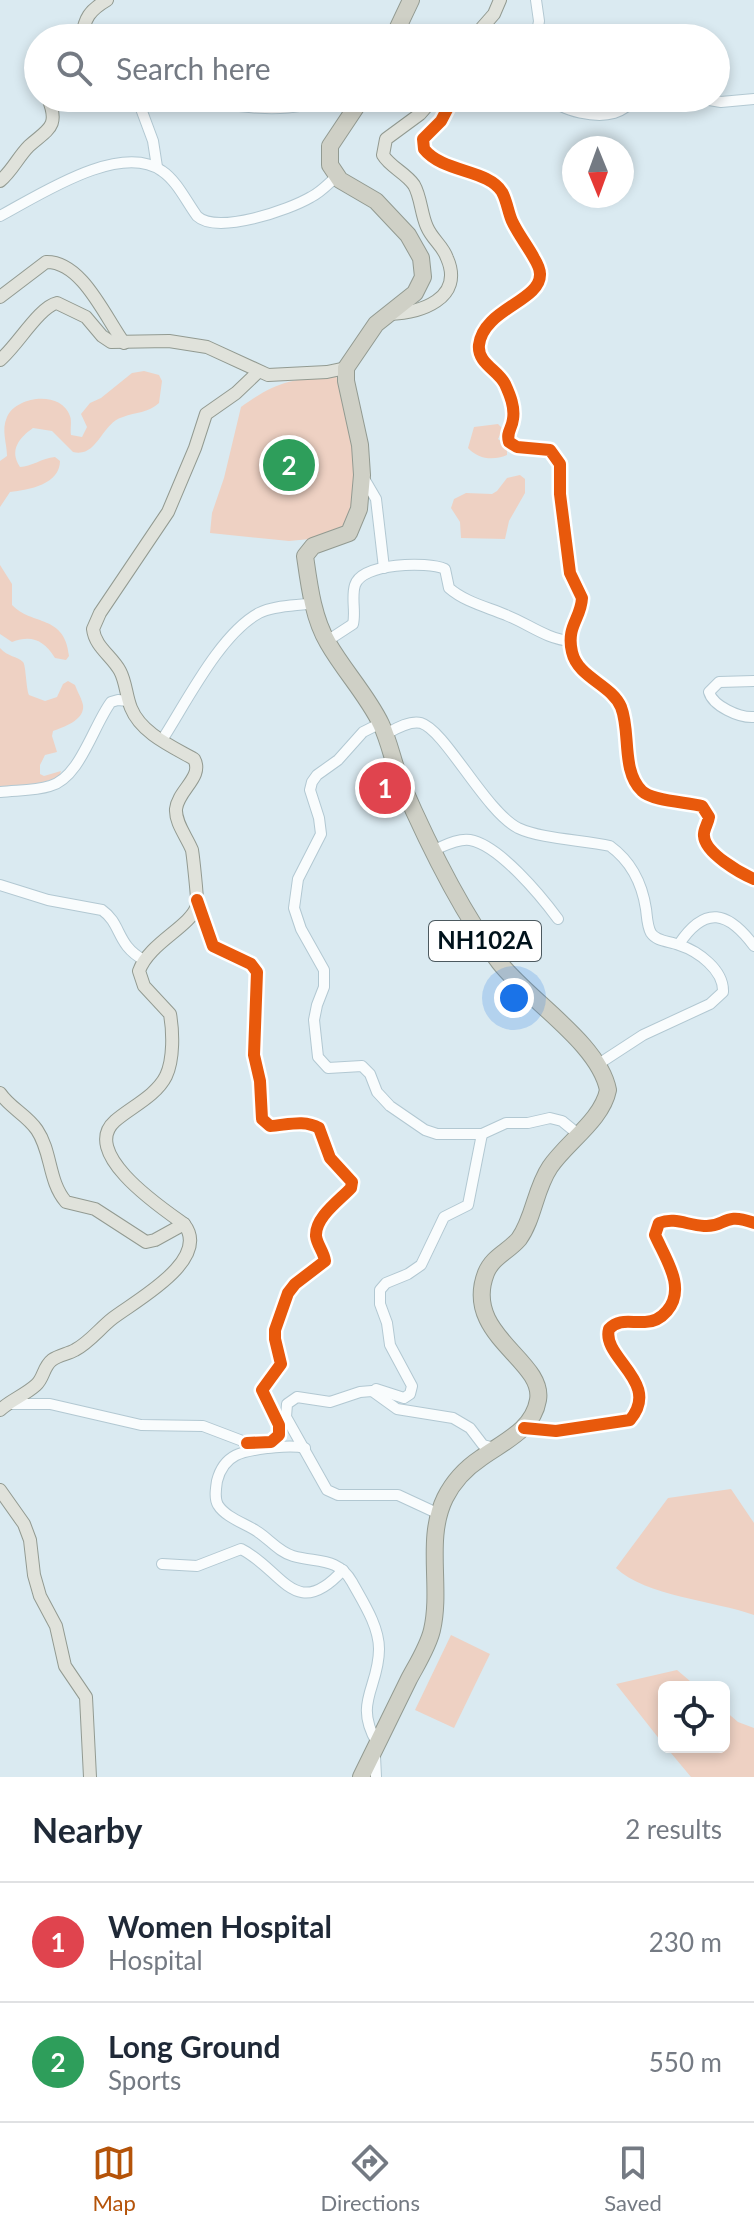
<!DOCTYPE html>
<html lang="en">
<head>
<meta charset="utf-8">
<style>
	body { margin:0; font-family:Lato,sans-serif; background:#f6f6f7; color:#1f2937 }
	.controls { position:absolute; right:24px; bottom:24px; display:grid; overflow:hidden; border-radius:12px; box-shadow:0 4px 12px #0003 }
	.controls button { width:72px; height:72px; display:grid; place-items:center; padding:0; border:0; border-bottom:2px solid #e0e1e3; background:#fff; color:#1f2937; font:40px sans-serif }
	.compass { position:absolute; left:562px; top:136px; width:72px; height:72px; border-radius:50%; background:#fff; box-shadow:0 4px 12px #0003; rotate:179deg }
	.you { position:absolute; left:514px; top:998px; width:28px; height:28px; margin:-20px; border:6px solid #fff; border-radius:50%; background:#1a73e8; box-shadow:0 0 0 12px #1a73e833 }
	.badge { display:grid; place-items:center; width:52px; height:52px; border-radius:50%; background:#b45309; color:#fff; font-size:26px; font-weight:700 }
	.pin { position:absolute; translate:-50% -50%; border:4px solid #fff; box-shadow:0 2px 8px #0006 }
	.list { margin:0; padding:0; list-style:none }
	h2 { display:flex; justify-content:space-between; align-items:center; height:104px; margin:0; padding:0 32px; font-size:34px }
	h2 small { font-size:26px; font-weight:400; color:#747a83 }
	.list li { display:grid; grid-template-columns:52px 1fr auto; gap:24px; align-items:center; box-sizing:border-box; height:120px; padding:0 32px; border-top:2px solid #e0e1e3 }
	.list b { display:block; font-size:30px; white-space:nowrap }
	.list p { margin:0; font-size:26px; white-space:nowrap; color:#747a83 }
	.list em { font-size:26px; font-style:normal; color:#747a83 }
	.icon { flex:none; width:44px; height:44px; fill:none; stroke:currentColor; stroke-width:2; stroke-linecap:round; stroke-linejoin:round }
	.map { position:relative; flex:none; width:754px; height:1777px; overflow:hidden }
	.search { position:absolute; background:#fff; box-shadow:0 4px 12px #0003; left:24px; right:24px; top:24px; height:88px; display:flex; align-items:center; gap:20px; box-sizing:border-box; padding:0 28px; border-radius:44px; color:#747a83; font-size:30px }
	.sheet { height:344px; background:#fff }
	nav { display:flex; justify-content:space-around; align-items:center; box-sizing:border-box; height:112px; border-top:2px solid #e0e1e3; background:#fff; font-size:22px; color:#747a83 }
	nav a { display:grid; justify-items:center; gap:4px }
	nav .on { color:#b45309 }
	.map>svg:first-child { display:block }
	.green { fill:#eed1c3 }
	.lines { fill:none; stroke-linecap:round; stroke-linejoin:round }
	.minor-casing { stroke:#b2c8d2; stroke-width:12 }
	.major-casing { stroke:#929a91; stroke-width:14 }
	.highway-casing { stroke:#929a91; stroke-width:18 }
	.minor { stroke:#f9fcfd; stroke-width:10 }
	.major { stroke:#e0e2db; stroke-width:12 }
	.highway { stroke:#cfd0c6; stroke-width:16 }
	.cycleway-casing { stroke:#fff; stroke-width:17 }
	.cycleway { stroke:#e8590c; stroke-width:12 }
	.labels { text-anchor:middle; stroke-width:6; stroke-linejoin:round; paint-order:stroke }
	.shield { fill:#fff; stroke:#4c595f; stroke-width:2 }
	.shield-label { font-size:24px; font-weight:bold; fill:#00121b }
</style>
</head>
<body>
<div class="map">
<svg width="754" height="1777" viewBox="0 0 754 1777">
	<rect width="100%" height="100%" fill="#daeaf1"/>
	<g class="green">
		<path d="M144 371 159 375 162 381 159 403C148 413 136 412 123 417 101 423 98 458 73 452L52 431 33 428C19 438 9 450 20 467 31 467 42 458 55 457L60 461C60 484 29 490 10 492L0 507V461L7 456C7 443 1 430 7 417 16 396 61 390 70 416 72 421 70 429 71 435L82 437 87 427 81 414 90 403 101 398 132 373Z"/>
		<path d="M329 375 339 378 355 432 354 517 345 529 310 539 289 541 210 533 212 513 224 478 241 407C276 382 287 381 329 375Z"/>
		<path d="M498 424 503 429 498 439 507 446V455C493 461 478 459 468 448L474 427Z"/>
		<polygon points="520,475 525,479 525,493 509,521 505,539 461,538 460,522 451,508 454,499 466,493 492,494 497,491 507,478"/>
		<path d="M0 565 12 584V605C32 626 65 614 69 656L66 660 55 658C43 639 31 635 12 642L0 634Z"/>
		<path d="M0 648C8 657 17 656 23 662 26 665 26 688 29 695L45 701 57 697 63 684 68 681 75 685C77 691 82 699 83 705 85 720 64 727 53 731L52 736 57 752 45 755 40 765V774L44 776 61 771 59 777 38 784 0 788Z"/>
		<path d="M731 1489 754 1523V1615C715 1601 645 1596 616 1568L668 1498Z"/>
		<polygon points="451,1635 490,1654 454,1728 415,1710"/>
		<polygon points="677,1670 697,1687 664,1687 664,1745 616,1684"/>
		<polygon points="724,1710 738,1722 754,1728 754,1777 691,1777 666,1747 724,1747"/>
	</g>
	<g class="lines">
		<g class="minor-casing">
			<g id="minor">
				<polyline points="536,38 539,21 536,0"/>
				<path d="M205 98C237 109 294 114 325 98"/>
				<path d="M453 98 441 121 423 139 424 149C443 173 488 169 502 192 507 201 508 212 512 221 518 234 527 245 534 258 537 263 540 268 540 274 541 301 483 309 479 345 477 363 498 370 505 384 510 395 515 407 513 419 512 429 506 432 509 442L517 447 550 450 560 464V494L570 573 582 598C581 619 566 626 572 652 578 678 611 684 621 707 631 732 621 771 642 791 652 801 687 802 702 806L709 817C708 824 703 830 704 836 705 853 740 873 754 879"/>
				<path d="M551 98C562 112 597 118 614 113 623 110 630 105 636 98"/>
				<polyline points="698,98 721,102 754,99"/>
				<polyline points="157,167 153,141 140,106 146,100 168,98"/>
				<path d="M0 216C38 196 120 141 162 171 177 181 186 201 197 216 217 235 289 210 311 197 321 192 328 184 336 177"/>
				<polyline points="362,475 376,499 384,568"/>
				<path d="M327 641 353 624C356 612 351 597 355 585 362 563 427 561 445 569L449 588C465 602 487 607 506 615 529 624 546 639 571 641"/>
				<path d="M754 681 719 682 709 692C713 706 739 718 754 717"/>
				<polyline points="381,723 363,732 338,760 317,775 312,782 310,790 319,818 321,834 298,879 294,908 301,929 324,970 324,987 317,1005 314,1020 318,1057 328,1068 362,1066 370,1074 377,1092 390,1106 425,1130 437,1134 482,1134 506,1123 528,1123 550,1118 562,1121 578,1134"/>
				<path d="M386 734C395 729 410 720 421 723 445 730 485 811 518 828 541 839 584 840 610 846 632 862 642 883 646 909 647 916 647 926 651 933 657 942 670 941 679 945 698 951 724 970 723 992L710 1004 643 1035 597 1065"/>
				<path d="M162 740C186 703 220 634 259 613 275 605 297 606 314 603"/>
				<path d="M0 792C16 790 34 791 50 786 80 778 93 726 111 702L118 700 128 701"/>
				<path d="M434 850C444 846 458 838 470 840 499 845 541 896 558 919"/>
				<path d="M0 885 48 900 102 910C122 924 116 945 144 960"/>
				<path d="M197 900 213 946 251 964 257 972 254 1055 260 1081 262 1119 270 1126C287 1125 304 1119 319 1128L330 1158 352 1182 351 1188C340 1200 315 1217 316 1236 317 1245 324 1252 325 1261L295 1284 288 1293 275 1330V1339L281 1364 262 1390 279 1425V1435L271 1442 247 1443"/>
				<path d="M679 944C705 905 728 911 754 946"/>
				<polyline points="376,1389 404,1398 410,1394 412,1386 390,1345 387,1323 380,1304 380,1290 386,1283 408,1274 421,1265 444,1217 468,1205 482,1134"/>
				<polyline points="7,1404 50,1404 141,1425 203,1426 253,1445"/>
				<path d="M524 1428 556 1431 630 1420C662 1382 601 1358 609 1329 619 1318 631 1323 645 1322 653 1322 661 1318 667 1311 687 1288 665 1258 655 1235L659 1223C675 1217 687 1225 704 1226 725 1228 723 1211 754 1223"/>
				<path d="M305 1448C292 1445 281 1447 268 1448 244 1451 224 1453 217 1481 216 1488 214 1498 218 1505 226 1518 247 1524 258 1532 270 1540 279 1552 293 1556 317 1563 338 1557 352 1582 363 1602 379 1626 379 1649 379 1688 353 1702 377 1743"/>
				<polyline points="439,1514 398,1495 338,1495 327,1490 286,1417 287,1404 297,1397 330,1402 360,1392 372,1391 397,1409 453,1418 470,1428 483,1445 496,1448"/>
				<path d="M162 1564 197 1566 241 1549C282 1569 295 1623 343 1570"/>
				<polyline points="375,1756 376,1777"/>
			</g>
		</g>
		<g class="major-casing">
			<g id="major">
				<path d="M82 38C84 18 90 10 107 0"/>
				<polyline points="473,38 494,14 500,0"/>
				<path d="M0 181C12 171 18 157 29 146 48 129 60 127 48 98"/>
				<path d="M0 297 46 262C82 261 105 317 124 343"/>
				<path d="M389 314C420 313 465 299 447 258 443 246 432 239 427 227 421 214 421 197 414 185 406 173 390 167 383 155L386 139 420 114 434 98"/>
				<path d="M0 360C17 346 39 307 57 303L86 317 102 336 111 342 169 341 207 347 268 375 327 372 346 368"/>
				<path d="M0 1093C10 1108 27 1115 37 1130 52 1152 48 1181 66 1202L95 1209 146 1242 155 1240 184 1224"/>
				<path d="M0 1410C11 1400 25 1395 36 1385 44 1378 43 1367 52 1360 59 1355 68 1354 75 1350 90 1342 100 1328 113 1318 135 1301 212 1260 184 1224 163 1209 79 1153 115 1121 131 1107 156 1096 166 1076 174 1059 173 1031 170 1014L144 986 139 971C149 943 190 927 197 906 198 901 193 856 192 850 187 837 175 823 176 809 178 790 204 777 194 759 171 746 141 733 131 708 126 696 126 682 120 671 112 656 95 647 93 629L100 613 168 512 195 448 206 414 236 393 258 372"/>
				<polyline points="0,1490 24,1524 30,1540 34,1575 40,1596 56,1626 65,1666 86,1697 90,1777"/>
			</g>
		</g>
		<g class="highway-casing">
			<g id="highway">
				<polyline points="393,38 411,0"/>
				<path d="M361 1777C377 1744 393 1712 409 1679 417 1664 428 1647 432 1630 442 1587 425 1539 445 1498 453 1482 466 1468 481 1458 503 1442 533 1430 538 1400 545 1360 462 1335 486 1273 493 1256 508 1252 519 1239 534 1218 535 1189 550 1167 567 1142 602 1120 608 1090 599 1043 528 1000 499 962 460 910 427 842 401 782 393 763 390 743 381 724 367 695 344 671 328 643 313 618 309 584 305 556L313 546 349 533 359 509 362 475 360 445 346 381V368L376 324 415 293 423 277 421 258 408 235 376 201 340 180 330 165V146L362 98"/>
			</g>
		</g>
		<use href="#minor" class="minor"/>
		<use href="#major" class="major"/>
		<use href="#highway" class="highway"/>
		<g class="cycleway-casing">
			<g id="cycleway">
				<path d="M453 98 441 121 423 139 424 149C443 173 488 169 502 192 507 201 508 212 512 221 518 234 527 245 534 258 537 263 540 268 540 274 541 301 483 309 479 345 477 363 498 370 505 384 510 395 515 407 513 419 512 429 506 432 509 442L517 447 550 450 560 464V494L570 573 582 598C581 619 566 626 572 652 578 678 611 684 621 707 631 732 621 771 642 791 652 801 687 802 702 806L709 817C708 824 703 830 704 836 705 853 740 873 754 879"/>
				<path d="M197 900 213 946 251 964 257 972 254 1055 260 1081 262 1119 270 1126C287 1125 304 1119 319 1128L330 1158 352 1182 351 1188C340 1200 315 1217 316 1236 317 1245 324 1252 325 1261L295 1284 288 1293 275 1330V1339L281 1364 262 1390 279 1425V1435L271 1442 247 1443"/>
				<path d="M524 1428 556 1431 630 1420C662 1382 601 1358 609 1329 619 1318 631 1323 645 1322 653 1322 661 1318 667 1311 687 1288 665 1258 655 1235L659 1223C675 1217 687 1225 704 1226 725 1228 723 1211 754 1223"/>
			</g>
		</g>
		<use href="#cycleway" class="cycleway"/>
	</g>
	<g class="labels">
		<rect class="shield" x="429" y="921" width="112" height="40" rx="6"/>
		<g class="shield-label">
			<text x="485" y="949">NH102A</text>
		</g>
	</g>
</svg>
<div class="controls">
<button><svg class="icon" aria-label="locate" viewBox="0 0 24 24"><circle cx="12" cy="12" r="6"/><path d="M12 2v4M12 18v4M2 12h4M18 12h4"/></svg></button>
</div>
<svg class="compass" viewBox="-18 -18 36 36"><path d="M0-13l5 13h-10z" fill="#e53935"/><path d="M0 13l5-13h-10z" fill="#747a83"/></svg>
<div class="you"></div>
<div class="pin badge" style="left:385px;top:788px;background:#e0444e">1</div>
<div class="pin badge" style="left:289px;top:465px;background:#2e9e5b">2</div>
<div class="search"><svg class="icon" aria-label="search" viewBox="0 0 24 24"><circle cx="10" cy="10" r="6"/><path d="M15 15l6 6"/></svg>Search here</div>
</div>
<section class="sheet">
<h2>Nearby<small>2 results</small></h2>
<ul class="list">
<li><span class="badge" style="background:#e0444e">1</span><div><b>Women Hospital</b><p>Hospital</p></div><em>230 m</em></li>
<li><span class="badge" style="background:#2e9e5b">2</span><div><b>Long Ground</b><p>Sports</p></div><em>550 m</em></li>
</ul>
</section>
<nav>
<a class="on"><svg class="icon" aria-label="map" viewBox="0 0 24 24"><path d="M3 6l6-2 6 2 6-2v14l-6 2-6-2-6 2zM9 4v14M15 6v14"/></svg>Map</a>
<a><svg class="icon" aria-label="directions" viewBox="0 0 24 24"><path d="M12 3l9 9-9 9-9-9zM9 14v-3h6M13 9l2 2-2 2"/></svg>Directions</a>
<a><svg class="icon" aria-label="saved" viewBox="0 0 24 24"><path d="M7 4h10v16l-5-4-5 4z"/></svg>Saved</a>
</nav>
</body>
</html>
